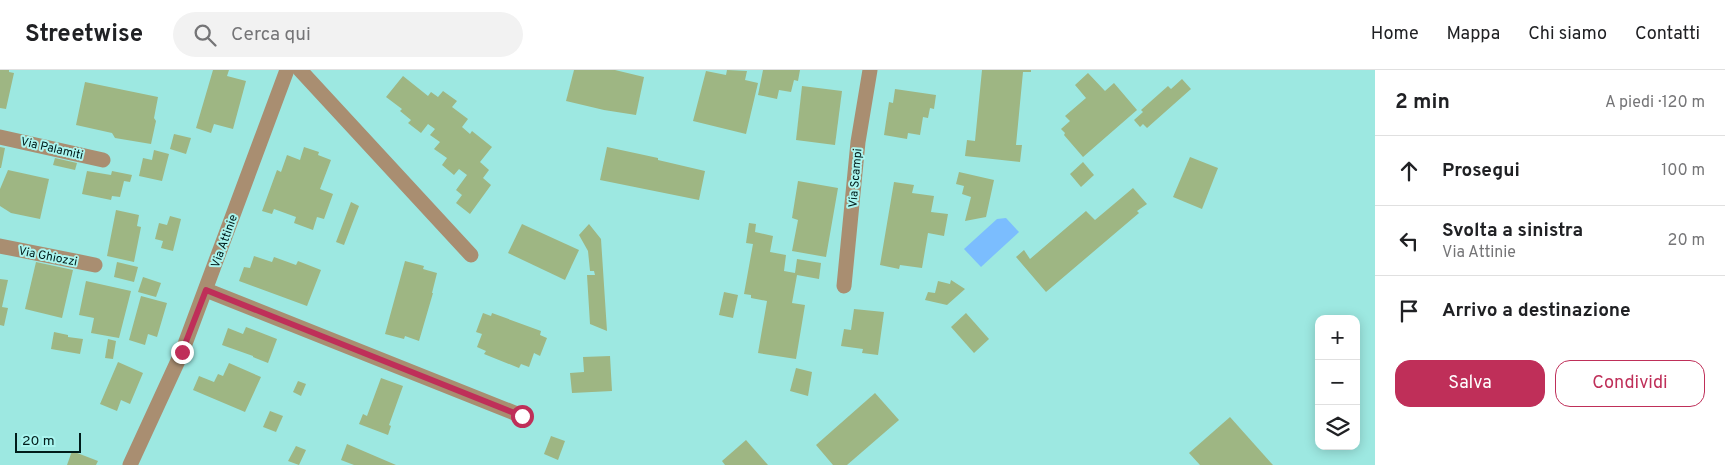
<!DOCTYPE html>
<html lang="it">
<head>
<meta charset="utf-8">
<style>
	body { margin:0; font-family:Overpass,sans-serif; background:#f2f2f2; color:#202124 }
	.controls { position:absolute; right:15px; bottom:15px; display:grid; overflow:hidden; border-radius:10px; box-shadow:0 2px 12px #0003 }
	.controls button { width:45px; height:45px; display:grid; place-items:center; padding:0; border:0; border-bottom:1px solid #e0e0e0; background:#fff; color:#202124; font:25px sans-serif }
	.scale { position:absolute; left:15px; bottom:12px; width:66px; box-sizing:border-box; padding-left:5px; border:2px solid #001c1a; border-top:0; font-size:14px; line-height:18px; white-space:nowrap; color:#001c1a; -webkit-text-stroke:4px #aaf5ef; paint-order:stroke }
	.stop { position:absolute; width:15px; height:15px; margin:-11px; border:4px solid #bf2f59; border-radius:50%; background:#fff }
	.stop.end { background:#bf2f59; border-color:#fff; box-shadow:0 1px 5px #0008 }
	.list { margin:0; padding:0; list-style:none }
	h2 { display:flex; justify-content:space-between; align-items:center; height:65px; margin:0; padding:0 20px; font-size:21px }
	h2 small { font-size:16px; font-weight:400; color:#757577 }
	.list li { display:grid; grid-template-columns:32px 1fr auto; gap:15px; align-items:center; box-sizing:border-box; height:70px; padding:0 20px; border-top:1px solid #e0e0e0 }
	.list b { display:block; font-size:19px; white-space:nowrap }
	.list p { margin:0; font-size:16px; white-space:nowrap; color:#757577 }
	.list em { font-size:16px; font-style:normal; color:#757577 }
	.actions { display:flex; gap:10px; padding:15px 20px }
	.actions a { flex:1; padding:11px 0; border:1px solid #bf2f59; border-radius:15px; text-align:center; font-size:18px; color:#bf2f59 }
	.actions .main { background:#bf2f59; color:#fff }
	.icon { flex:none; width:28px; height:28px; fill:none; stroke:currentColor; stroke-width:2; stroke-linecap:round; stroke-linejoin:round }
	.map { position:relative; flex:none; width:1375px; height:395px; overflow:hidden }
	header { display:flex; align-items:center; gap:30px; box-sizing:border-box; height:70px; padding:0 25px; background:#fff; border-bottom:1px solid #e0e0e0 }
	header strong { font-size:24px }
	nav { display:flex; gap:28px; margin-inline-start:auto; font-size:18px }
	.search { width:350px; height:45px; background:#f2f2f2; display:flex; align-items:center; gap:12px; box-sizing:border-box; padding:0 18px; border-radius:28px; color:#757577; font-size:19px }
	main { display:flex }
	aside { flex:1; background:#fff }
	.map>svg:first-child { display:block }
	.water { fill:#7bbdfe }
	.building { fill:#9eb683 }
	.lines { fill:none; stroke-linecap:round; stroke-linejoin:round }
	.minor { stroke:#a98e71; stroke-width:15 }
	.route { stroke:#bf2f59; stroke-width:6 }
	.labels { text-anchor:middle; stroke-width:4; stroke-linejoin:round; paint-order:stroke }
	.street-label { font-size:12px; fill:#001c1a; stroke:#aaf5ef }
</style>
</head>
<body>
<header>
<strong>Streetwise</strong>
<div class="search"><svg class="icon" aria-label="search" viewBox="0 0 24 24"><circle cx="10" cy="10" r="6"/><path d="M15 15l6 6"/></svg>Cerca qui</div>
<nav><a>Home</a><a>Mappa</a><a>Chi siamo</a><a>Contatti</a></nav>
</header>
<main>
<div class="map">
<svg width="1375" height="395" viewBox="0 0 1375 395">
	<rect width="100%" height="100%" fill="#9de8e1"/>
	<polygon class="water" points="1006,148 1019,162 981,197 964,179 997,149"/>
	<g class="building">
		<polygon points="0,0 9,0 9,2 14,3 6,39 0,38"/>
		<polygon points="213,0 229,0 227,6 246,11 233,59 214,54 211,63 196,58"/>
		<polygon points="574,0 615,0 644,7 636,45 604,40 566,31"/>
		<polygon points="727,0 747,1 745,10 758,13 746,64 693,51 706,1 726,5"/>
		<polygon points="763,0 800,0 798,11 794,10 791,22 779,20 777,29 758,25"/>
		<polygon points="982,0 1031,0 1031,2 1023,2 1016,75 1022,75 1020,92 965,86 967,70 975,71"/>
		<polygon points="1088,3 1105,21 1114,13 1137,40 1083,87 1064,65 1065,63 1061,59 1070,51 1065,46 1086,28 1075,15"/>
		<polygon points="403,6 428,26 431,22 438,27 443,21 457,31 452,37 468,49 462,57 470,64 472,61 492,77 480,92 489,100 483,108 491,115 470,144 456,133 462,125 456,120 467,105 459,99 454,105 442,95 447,88 434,79 440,72 430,65 435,59 428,54 421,63 408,53 411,50 400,41 402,39 386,27"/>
		<polygon points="1182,9 1191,19 1147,58 1143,54 1140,57 1134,50 1143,42 1141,40 1168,16 1171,19"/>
		<polygon points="85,12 158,27 154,48 156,51 151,74 115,68 112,63 76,55"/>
		<polygon points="802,16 842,21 835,75 796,70"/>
		<polygon points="895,19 936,25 934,39 930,38 928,48 923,47 920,65 908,63 907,69 884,65 889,32 893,33"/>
		<polygon points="174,64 191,68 186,84 170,79"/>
		<polygon points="0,77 5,78 1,98 0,98"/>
		<polygon points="304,77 319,82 318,85 331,90 320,119 333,124 324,149 317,147 313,160 294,153 296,147 274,139 272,144 262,141 277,100 281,102 287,85 300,90"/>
		<polygon points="607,77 658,88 658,90 705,101 699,130 600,110"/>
		<polygon points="154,80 169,84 162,111 139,106 143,88 152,90"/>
		<polygon points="1190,87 1218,98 1202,139 1173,127"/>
		<polygon points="55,88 77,93 75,100 53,95"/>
		<polygon points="1083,92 1094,105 1081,117 1070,104"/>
		<polygon points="8,100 49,109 40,149 11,143 0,136 0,119"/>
		<polygon points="87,101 111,105 112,101 132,105 130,112 124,111 120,127 112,126 111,130 82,124"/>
		<polygon points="959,102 994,110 986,147 965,151 971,127 962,124 964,116 956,114"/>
		<polygon points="798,111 838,118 826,187 792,181 798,150 792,148"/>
		<polygon points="894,112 914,115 912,123 934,126 931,142 948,144 944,166 928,163 922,198 900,195 899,199 880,195"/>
		<polygon points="1133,118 1147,134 1137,141 1139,143 1046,222 1016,187 1024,180 1030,189 1086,141 1095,150"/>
		<polygon points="351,132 359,136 344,175 336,172"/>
		<polygon points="116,140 139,145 137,156 141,157 134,192 107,186"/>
		<polygon points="170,146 181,149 173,181 161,178 163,171 155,169 159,153 167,155"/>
		<polygon points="749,153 756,154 755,162 773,166 770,182 786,185 784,201 795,203 797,189 821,193 819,209 797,205 792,233 805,235 796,289 758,283 767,231 751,228 751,225 744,224 753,174 746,173"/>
		<polygon points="522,154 579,180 565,210 508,183"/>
		<polygon points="589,154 601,169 607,261 590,254 587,205 595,205 594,201 590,201 588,181 579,165"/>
		<polygon points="254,186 272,192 274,187 296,195 298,191 321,200 307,236 239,211 244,197 250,198"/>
		<polygon points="405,191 424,196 423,199 437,203 432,223 433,223 419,271 405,266 404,269 385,264"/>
		<polygon points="36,192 73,200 62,248 25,239"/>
		<polygon points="117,192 138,197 134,212 114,207"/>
		<polygon points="143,207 161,213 156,227 138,222"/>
		<polygon points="0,209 8,210 2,237 8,238 4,256 0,255"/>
		<polygon points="951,210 965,219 947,235 925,230 928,222 935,223 938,211 950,214"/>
		<polygon points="86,211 131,221 119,268 91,263 94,248 79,245"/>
		<polygon points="724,222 738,225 733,248 719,245"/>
		<polygon points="141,226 167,233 157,267 148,264 145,275 129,270"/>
		<polygon points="854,239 884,242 878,285 862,283 863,279 841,276 844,259 851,260"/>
		<polygon points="483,243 491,246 492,243 541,261 540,265 547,268 540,286 534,283 529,297 521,294 519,298 484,284 486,281 477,277 482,264 476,262"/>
		<polygon points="966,243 989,269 974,283 951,257"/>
		<polygon points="246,257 277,269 268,293 253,287 253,286 222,275 228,258 243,264"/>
		<polygon points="54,262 68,265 68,267 83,269 80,284 51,279"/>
		<polygon points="108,269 116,271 113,289 105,288"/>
		<polygon points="610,286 612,321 572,323 570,303 584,302 583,287"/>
		<polygon points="118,292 143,303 130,334 121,330 117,341 100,334"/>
		<polygon points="229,293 261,307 245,342 193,320 199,306 214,312 218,304 223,306"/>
		<polygon points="796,298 812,302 808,326 790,321"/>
		<polygon points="381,308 403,316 389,355 391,356 388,365 359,354 363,344 367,346"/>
		<polygon points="298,311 306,314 301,326 293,322"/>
		<polygon points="875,323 899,350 847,395 833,395 816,375"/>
		<polygon points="270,341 283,346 276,362 263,357"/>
		<polygon points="1230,347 1273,395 1200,395 1189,383"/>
		<polygon points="551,366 565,371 558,390 544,384"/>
		<polygon points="746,370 768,395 725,395 722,391"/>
		<polygon points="347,374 396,395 354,395 341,390"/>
		<polygon points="296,376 306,380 299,395 288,391"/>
		<polygon points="72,381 98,391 96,395 67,395"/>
	</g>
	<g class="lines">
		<g class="minor">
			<polyline points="300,0 471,185"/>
			<polyline points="0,67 103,90"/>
			<polyline points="0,176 95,195"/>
			<polyline points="844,216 858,72 870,0"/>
			<polyline points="206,220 522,346"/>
			<polyline points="130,395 182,282 287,0"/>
		</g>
	</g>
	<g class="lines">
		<polyline class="route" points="182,282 206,220 522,346"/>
	</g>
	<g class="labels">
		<g class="street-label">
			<text transform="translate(52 78) rotate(13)" y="4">Via Palamiti</text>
			<text transform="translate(855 108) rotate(-85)" y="4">Via Scampi</text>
			<text transform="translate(224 171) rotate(-70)" y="4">Via Attinie</text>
			<text transform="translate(48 186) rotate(11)" y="4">Via Ghiozzi</text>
		</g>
	</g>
</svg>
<div class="controls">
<button>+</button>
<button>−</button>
<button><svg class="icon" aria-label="layers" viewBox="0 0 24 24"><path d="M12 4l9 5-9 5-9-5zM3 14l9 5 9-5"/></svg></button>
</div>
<div class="scale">20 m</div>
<div class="stop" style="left:522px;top:346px"></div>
<div class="stop end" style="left:182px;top:282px"></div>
</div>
<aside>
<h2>2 min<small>A piedi · 120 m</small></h2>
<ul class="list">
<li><svg class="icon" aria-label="ahead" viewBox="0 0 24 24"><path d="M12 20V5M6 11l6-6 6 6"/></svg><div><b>Prosegui</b></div><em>100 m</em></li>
<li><svg class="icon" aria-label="left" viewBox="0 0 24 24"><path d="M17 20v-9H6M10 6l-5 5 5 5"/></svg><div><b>Svolta a sinistra</b><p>Via Attinie</p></div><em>20 m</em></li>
<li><svg class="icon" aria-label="arrive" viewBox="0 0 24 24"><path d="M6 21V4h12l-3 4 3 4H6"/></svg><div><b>Arrivo a destinazione</b></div></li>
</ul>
<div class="actions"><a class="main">Salva</a><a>Condividi</a></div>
</aside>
</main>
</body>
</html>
